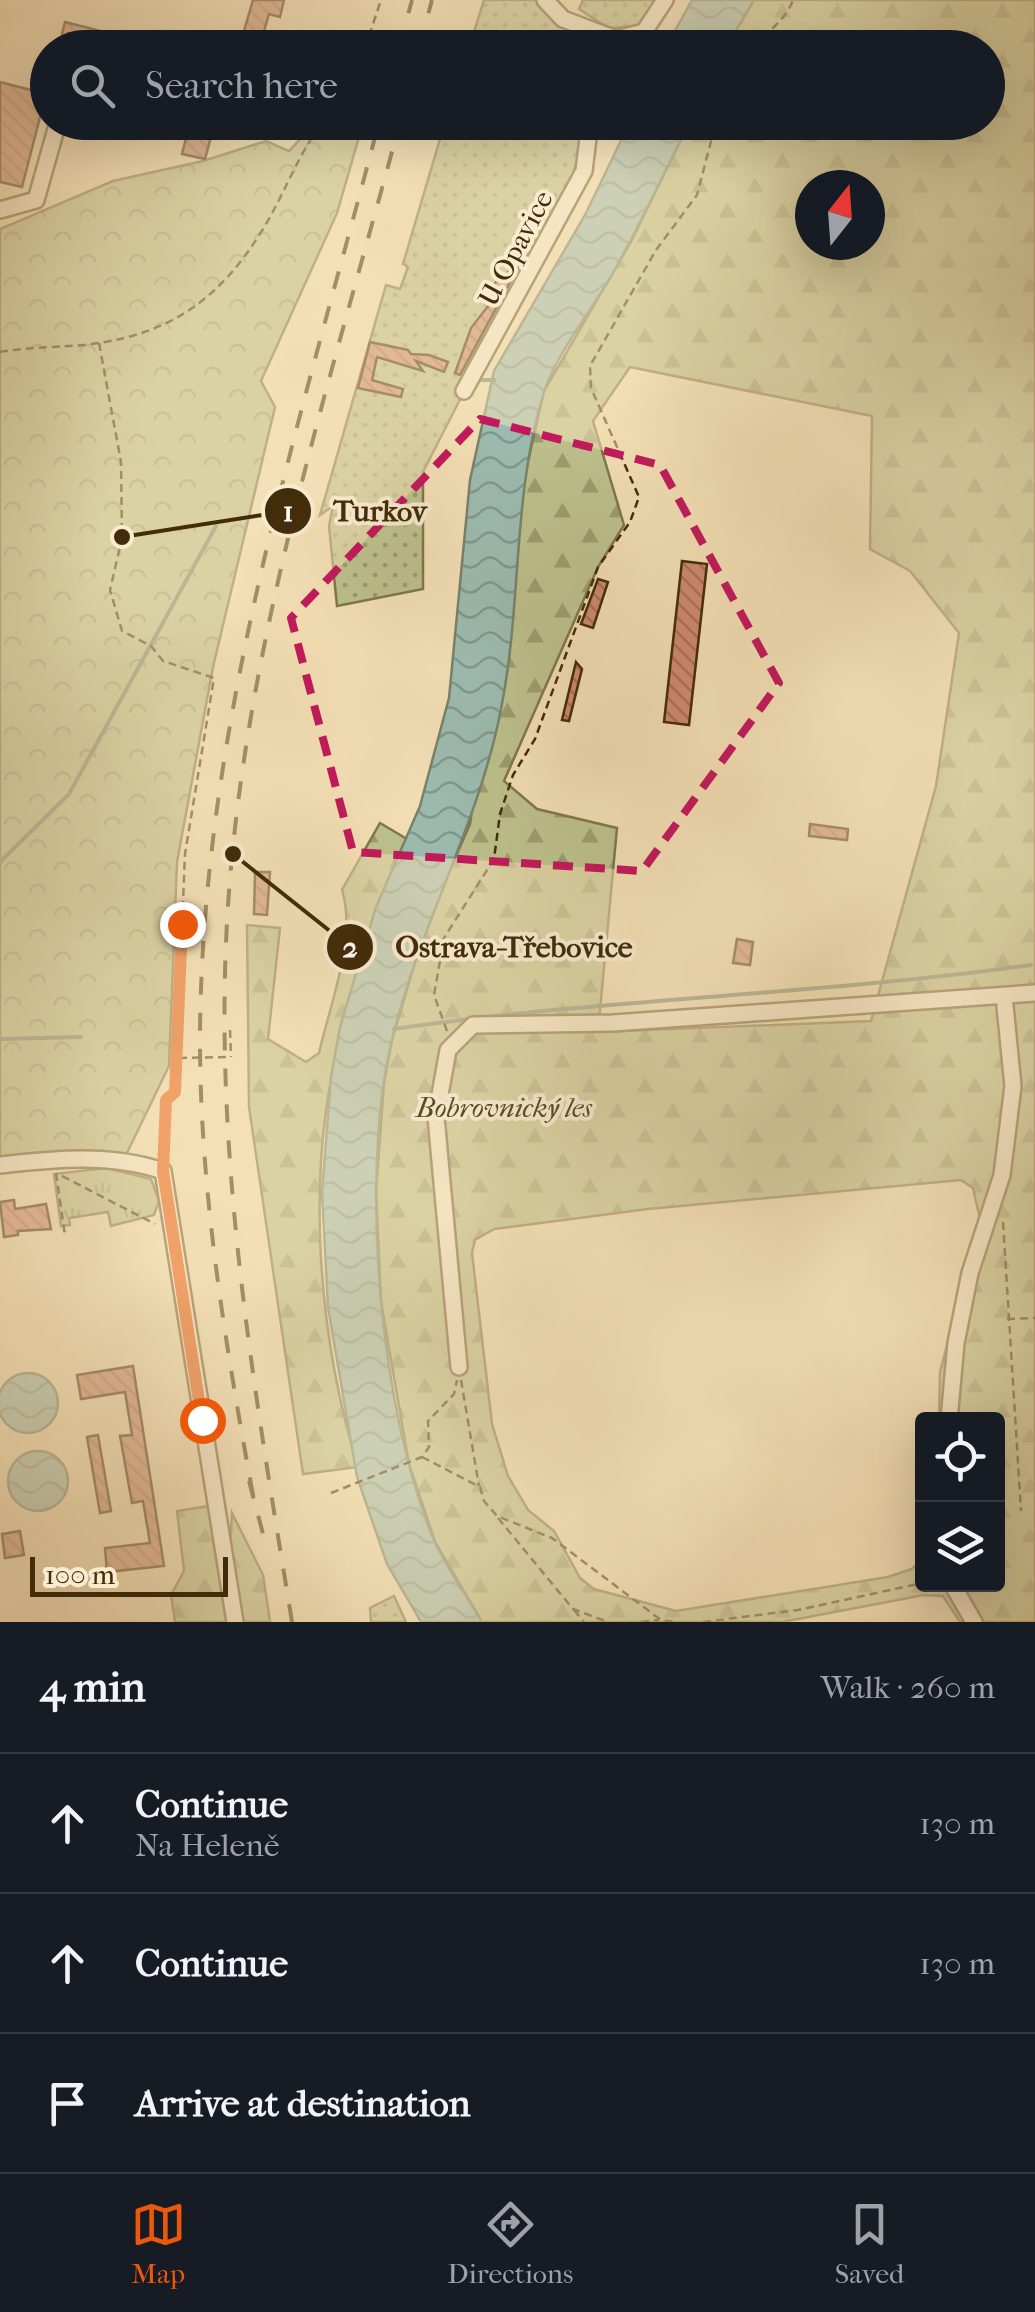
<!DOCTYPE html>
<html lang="en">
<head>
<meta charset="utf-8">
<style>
	body { margin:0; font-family:"IM FELL French Canon",serif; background:#20242c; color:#f1f3f6 }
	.controls { position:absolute; right:30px; bottom:30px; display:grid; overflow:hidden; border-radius:10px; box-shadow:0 10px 40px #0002 }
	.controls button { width:90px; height:90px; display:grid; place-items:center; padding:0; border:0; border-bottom:2px solid #363941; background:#171b24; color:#f1f3f6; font:50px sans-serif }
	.compass { position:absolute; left:795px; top:170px; width:90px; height:90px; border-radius:50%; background:#171b24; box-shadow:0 10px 40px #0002; rotate:17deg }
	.scale { position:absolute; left:30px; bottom:25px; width:198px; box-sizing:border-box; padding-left:10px; border:5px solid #432c09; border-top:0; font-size:28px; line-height:35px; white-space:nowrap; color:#432c09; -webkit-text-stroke:8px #f8ebd0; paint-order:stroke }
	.stop { position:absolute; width:30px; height:30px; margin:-22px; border:8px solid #ea580c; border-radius:50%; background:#fff }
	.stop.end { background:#ea580c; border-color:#fff; box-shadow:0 2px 10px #0008 }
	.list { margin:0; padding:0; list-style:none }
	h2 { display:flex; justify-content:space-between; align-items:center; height:130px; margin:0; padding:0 40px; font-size:42px }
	h2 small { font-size:32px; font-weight:400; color:#9ea1a6 }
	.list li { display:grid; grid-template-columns:65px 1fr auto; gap:30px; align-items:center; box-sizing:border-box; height:140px; padding:0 40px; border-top:2px solid #363941 }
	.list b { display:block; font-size:38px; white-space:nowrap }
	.list p { margin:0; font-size:32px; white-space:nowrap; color:#9ea1a6 }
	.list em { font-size:32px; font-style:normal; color:#9ea1a6 }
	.icon { flex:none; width:55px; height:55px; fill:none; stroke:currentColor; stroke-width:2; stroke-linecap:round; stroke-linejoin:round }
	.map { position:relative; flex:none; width:1035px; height:1622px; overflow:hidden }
	.search { position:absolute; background:#171b24; box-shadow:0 10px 40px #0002; left:30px; right:30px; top:30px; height:110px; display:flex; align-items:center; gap:25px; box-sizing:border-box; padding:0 35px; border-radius:55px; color:#9ea1a6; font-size:38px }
	.sheet { height:550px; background:#171b24 }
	nav { display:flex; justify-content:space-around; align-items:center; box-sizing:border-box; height:140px; border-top:2px solid #363941; background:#171b24; font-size:28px; color:#9ea1a6 }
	nav a { display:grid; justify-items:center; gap:5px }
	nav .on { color:#ea580c }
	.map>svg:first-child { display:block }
	.grass { fill:url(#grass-tufts); stroke:#80774b; stroke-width:2.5 }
	.forest { fill:url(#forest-firs); stroke:#80774b; stroke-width:2.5; fill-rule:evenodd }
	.park { fill:url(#park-crowns); stroke:#80774b; stroke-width:2.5 }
	.garden { fill:url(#garden-dots); stroke:#80774b; stroke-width:2.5 }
	.water { fill:url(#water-waves); stroke:#78836e; stroke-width:2.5 }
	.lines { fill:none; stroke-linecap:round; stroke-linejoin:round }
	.stream { stroke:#78836e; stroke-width:4 }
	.building { fill:url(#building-back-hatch); stroke:#432c09; stroke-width:2.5 }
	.minor-casing { stroke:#6f5934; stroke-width:20 }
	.path { stroke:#432c09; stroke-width:2.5; stroke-dasharray:8 5; stroke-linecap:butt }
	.minor { stroke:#f8ebd0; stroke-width:15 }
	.rail { stroke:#432c09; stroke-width:4; stroke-dasharray:18 18; stroke-linecap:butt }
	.path-bridge { stroke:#432c09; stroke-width:2.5; stroke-dasharray:8 5; stroke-linecap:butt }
	.route { stroke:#ea580c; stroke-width:12 }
	.marked { fill:none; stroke:#c2185b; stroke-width:8; stroke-dasharray:20 12; stroke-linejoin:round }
	.labels { text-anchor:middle; stroke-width:8; stroke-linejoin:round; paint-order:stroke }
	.street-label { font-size:28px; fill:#432c09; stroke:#f8ebd0 }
	.park-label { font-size:28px; font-style:italic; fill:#5b4a23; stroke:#f8ebd0 }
	.leader { fill:none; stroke:#432c09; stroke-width:4 }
	.callout-dot { fill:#432c09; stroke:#f8ebd0; stroke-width:4 }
	.mark-label { font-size:30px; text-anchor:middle; font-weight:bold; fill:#fff }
	.callout-label { font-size:30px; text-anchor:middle; font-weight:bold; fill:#432c09; stroke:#f8ebd0; stroke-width:8; stroke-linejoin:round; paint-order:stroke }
</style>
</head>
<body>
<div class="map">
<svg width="1035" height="1622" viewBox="0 0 1035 1622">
	<defs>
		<pattern id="grass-tufts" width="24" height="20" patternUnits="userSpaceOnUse" patternTransform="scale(2.5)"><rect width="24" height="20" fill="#bdc28d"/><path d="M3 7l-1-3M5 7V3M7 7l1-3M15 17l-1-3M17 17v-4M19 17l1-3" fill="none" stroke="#9b9e71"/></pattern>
		<pattern id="forest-firs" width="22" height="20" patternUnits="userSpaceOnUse" patternTransform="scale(2.5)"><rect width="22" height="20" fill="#bdc28d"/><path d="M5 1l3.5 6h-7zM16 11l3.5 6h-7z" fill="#9b9e71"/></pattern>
		<pattern id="park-crowns" width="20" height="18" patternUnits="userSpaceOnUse" patternTransform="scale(2.5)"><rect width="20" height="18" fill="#bdc28d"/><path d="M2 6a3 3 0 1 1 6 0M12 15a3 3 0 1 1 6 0" fill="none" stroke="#9b9e71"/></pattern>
		<pattern id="garden-dots" width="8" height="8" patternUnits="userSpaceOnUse" patternTransform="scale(2.5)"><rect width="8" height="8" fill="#bdc28d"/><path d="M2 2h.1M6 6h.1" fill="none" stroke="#9b9e71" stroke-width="1.8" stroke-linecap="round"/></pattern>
		<pattern id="water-waves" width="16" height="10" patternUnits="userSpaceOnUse" patternTransform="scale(2.5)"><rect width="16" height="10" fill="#9cbdb2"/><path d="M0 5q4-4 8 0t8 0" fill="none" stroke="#819a8f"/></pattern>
		<pattern id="building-back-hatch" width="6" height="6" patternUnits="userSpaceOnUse" patternTransform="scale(2.5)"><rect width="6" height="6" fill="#cf896e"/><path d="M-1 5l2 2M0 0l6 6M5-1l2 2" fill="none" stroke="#aa7059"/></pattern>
	</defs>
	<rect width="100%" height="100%" fill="#f4e0b7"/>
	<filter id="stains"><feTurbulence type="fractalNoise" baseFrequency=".002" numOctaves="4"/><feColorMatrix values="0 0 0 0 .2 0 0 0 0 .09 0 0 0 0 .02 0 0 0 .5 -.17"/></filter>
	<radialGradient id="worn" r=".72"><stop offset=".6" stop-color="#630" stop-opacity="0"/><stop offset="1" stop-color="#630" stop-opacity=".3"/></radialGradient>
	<polygon class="grass" points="106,1168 151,1179 159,1201 154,1215 111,1226 108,1212 69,1218 70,1225 61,1226 54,1174"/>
	<g class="forest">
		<path d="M754 0H1035V1622H960L943 1596 924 1595 782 1622H482L435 1542 409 1464 381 1302 376 1192 384 1083 392 1040 426 925 470 824 522 488 544 391 632 240 689 123 988 122V48L726 47ZM810 185H870V245H810ZM630 367 872 416 870 549 910 571 959 633 936 786 871 1021 598 1032 617 828 537 809 504 781 598 567 624 525 593 421ZM961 1180 973 1188 980 1219 940 1372 939 1419 998 1420V1584H922V1559L912 1569 888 1577 676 1611 594 1589 580 1578 554 1531 528 1510 508 1476 492 1424 472 1253 475 1240 494 1229 648 1209Z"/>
		<path d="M380 823 412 842C389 903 361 965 343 1029 304 1165 317 1332 358 1467L303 1474 249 1107 247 925 280 928 268 1039 306 1062 319 1053C330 1004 357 938 342 890Z"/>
		<polygon points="209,1506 227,1622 175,1622 171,1595 184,1571 177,1511"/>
		<polygon points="232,1513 263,1575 270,1622 240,1622 230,1552"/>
	</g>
	<polygon class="park" points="315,123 363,123 337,213 261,381 275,407 213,667 177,862 169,1066 126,1155 81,1150 0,1159 0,229 113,181 203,161 266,141 289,151"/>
	<g class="garden">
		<polygon points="484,0 535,0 562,23 609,41 607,48 469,48"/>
		<polygon points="583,0 657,0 641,26 608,28 579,9"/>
		<polygon points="458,122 587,123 571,182 423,472 423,589 337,606 329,526 333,506 320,515 386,285 400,289 408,267 403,264 443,129 456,131"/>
		<polygon points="394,1596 406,1622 371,1622 370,1608"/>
	</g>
	<g class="water">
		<polygon points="692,0 754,0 726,47 666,47"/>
		<path d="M630 122 689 123C663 175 639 228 610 278 590 312 554 358 543 395 512 498 522 605 501 709 479 824 419 926 392 1040 359 1175 380 1412 434 1540 446 1568 467 1595 482 1622H421L387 1564 357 1477 328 1307 322 1192 331 1077 340 1027 376 907 420 806 449 698 470 480 494 371 585 215Z"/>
		<circle cx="28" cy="1403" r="30"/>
		<circle cx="38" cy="1481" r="30"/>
	</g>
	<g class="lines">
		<g class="stream">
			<polyline points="476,380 494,380"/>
			<polyline points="0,862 69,794 216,526"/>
			<path d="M394 1029C605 998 819 995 1031 965"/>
			<polyline points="0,1039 81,1037"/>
		</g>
	</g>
	<g class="building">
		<polygon points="253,0 284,0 280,17 269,14 259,48 239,48"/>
		<polygon points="65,22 152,44 152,48 59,46"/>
		<polygon points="0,82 46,94 22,187 0,182"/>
		<polygon points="190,122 215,122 205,159 182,154"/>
		<polygon points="515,261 520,264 460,375 455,373 471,328 492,301 497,287 494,285 500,275 504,278"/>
		<polygon points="370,342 408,350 411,354 429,355 448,362 444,372 416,361 423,371 377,357 372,380 403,389 401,397 358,388"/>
		<polygon points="682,561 707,564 689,725 664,722"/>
		<polygon points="598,579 608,582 593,628 581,624"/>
		<polygon points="576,662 582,669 569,721 562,720"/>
		<polygon points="810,824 848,829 847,840 809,836"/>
		<polygon points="255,872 270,872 267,915 254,914"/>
		<polygon points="737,939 753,942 750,965 733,963"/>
		<polygon points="14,1200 15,1209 46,1204 51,1229 18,1231 18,1235 4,1237 0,1202"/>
		<polygon points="133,1366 164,1566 107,1572 105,1548 150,1543 143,1501 132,1503 120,1436 132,1435 125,1392 81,1399 77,1375"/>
		<polygon points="98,1435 111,1511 100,1513 87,1437"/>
		<polygon points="20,1531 24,1555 5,1558 2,1534"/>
	</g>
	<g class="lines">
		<g class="minor-casing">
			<g id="minor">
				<polyline points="545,0 563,19 616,39"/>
				<polyline points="613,48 616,39 644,32 665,0"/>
				<polyline points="0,210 36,200 58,122"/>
				<polyline points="464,391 584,171 590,122"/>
				<path d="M0 1165C55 1159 110 1153 163 1171L235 1622"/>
				<polyline points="459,1367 436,1117 448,1050 473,1025 613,1023 1035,993"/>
				<polyline points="949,1420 956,1343 970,1273 1002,1175 1013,1086 1004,996"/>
				<polyline points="952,1584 974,1622"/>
			</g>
		</g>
		<g class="path">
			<polyline points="365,48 381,0"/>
			<path d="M755 48C768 30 786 20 793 0"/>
			<polyline points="99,343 121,462 122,538 110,590 122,631 151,646 163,661 214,678 185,854 175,1092"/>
			<path d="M0 352C33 346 67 348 99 343 177 331 223 294 263 229 285 193 298 154 323 122"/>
			<polyline points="230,1030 231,1057"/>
			<polyline points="447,1031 434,995 444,938 494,859 500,814 513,775 535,739 598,567 630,522 639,497 591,388 590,366 656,250 697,195 716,122"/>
			<polyline points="163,1155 165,1099 180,1088 179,1058"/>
			<polyline points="56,1173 65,1236"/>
			<polyline points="62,1176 155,1224"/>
			<polyline points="1003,1222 1021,1511"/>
			<polyline points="1007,1319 1035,1318"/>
			<polyline points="461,1380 479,1486"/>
			<polyline points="422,1457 480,1487 484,1501 497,1516 552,1538 661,1620 677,1622"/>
			<polyline points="331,1493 422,1457 429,1447 428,1421 454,1394 457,1380"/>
			<polyline points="498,1518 573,1609 608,1622"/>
			<polyline points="574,1610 584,1622"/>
			<polyline points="641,1622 659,1620"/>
			<polyline points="703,1622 798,1610 922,1583"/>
		</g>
		<use href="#minor" class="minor"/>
		<g class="rail">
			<polyline points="399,48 412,0"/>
			<polyline points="419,48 432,0"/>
			<polyline points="249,1481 267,1549"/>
			<path d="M253 1495C225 1343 199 1186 200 1031 203 719 301 420 379 122"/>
			<path d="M292 1622C254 1389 214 1159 227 922 242 650 330 384 400 122"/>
		</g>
		<polyline class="path-bridge" points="179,1058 231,1057"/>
	</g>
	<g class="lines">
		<polyline class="route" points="182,924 175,1092 166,1100 163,1171 202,1420"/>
	</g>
	<path d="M0 0H1035V1622H0ZM480 419 660 465 779 683 642 871 353 852 291 618Z" fill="#f4e0b7" fill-opacity=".55" fill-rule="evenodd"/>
	<path class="marked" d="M480 419 660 465 779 683 642 871 353 852 291 618Z"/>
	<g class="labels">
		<g class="street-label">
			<text transform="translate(515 248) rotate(-62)" y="10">U Opavice</text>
		</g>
		<g class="park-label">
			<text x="504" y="1117">Bobrovnický les</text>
		</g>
	</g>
	<path class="leader" d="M122 537L288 511M233 854L350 947"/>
	<g class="callout-dot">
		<circle cx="122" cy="537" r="10"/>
		<circle cx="233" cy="854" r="10"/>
		<circle cx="288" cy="511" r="25"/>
		<circle cx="350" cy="947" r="25"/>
	</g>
	<g class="mark-label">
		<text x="288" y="521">1</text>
		<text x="350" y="957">2</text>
	</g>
	<g class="callout-label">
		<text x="380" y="521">Turkov</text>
		<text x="514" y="957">Ostrava-Třebovice</text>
	</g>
	<rect width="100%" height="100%" filter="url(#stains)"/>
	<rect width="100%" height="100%" fill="url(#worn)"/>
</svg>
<div class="controls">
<button><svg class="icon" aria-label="locate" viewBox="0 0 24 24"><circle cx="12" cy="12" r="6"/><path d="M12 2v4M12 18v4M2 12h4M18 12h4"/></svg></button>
<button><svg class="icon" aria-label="layers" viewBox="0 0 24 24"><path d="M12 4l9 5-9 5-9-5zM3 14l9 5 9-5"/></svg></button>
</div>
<svg class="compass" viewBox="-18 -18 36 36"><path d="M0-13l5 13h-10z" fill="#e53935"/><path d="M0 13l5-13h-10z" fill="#9ea1a6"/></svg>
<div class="scale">100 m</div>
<div class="stop" style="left:202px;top:1420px"></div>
<div class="stop end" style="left:182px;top:924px"></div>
<div class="search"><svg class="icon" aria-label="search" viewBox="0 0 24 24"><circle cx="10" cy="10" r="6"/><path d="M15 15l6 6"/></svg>Search here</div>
</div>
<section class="sheet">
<h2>4 min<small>Walk · 260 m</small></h2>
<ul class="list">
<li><svg class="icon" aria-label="ahead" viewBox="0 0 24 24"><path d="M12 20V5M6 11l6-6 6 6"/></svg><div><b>Continue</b><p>Na Heleně</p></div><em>130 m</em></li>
<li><svg class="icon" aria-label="ahead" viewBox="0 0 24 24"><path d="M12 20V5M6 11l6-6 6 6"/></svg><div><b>Continue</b></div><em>130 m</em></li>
<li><svg class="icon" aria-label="arrive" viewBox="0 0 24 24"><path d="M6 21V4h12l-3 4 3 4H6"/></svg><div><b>Arrive at destination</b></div></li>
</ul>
</section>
<nav>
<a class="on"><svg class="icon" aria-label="map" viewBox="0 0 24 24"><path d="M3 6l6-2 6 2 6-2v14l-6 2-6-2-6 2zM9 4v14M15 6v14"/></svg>Map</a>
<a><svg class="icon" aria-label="directions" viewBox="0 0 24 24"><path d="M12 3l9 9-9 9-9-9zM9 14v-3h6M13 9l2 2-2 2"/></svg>Directions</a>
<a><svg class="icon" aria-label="saved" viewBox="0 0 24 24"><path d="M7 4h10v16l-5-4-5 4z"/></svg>Saved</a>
</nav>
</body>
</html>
